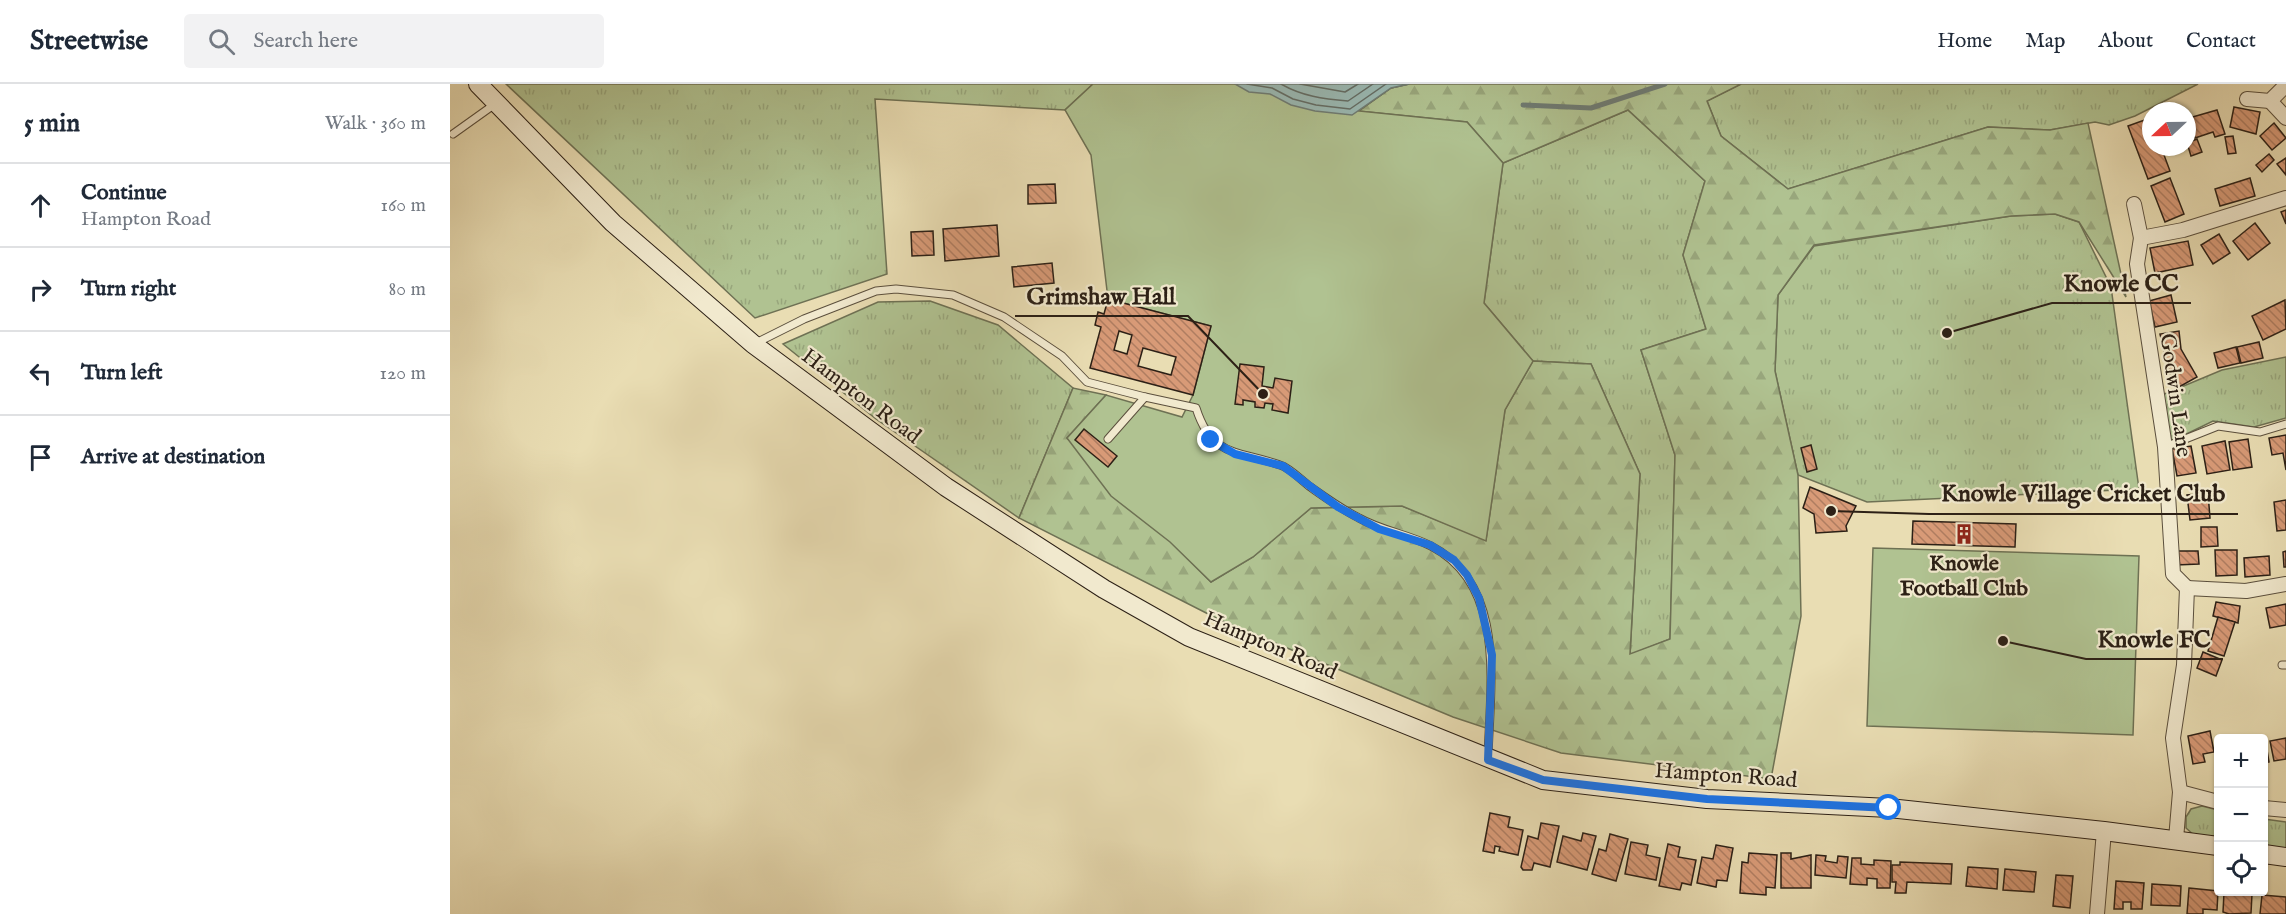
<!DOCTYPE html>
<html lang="en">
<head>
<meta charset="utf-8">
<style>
	body { margin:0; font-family:"IM FELL English",serif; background:#f2f2f3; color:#1f2937 }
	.controls { position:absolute; right:18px; bottom:18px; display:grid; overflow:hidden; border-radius:6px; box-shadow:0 2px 4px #0004 }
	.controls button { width:54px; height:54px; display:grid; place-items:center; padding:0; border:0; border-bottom:2px solid #e0e1e3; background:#fff; color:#1f2937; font:30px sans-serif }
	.compass { position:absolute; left:1692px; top:18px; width:54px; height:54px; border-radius:50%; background:#fff; box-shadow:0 2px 4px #0004; rotate:248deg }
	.stop { position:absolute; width:18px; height:18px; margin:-14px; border:4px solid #1a73e8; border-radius:50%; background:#fff }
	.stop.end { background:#1a73e8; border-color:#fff; box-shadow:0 2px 6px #0008 }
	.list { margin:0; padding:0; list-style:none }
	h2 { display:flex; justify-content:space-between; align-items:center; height:78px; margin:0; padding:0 24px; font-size:26px }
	h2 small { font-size:20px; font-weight:400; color:#747a83 }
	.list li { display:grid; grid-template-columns:39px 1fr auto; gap:18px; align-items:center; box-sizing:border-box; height:84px; padding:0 24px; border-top:2px solid #e0e1e3 }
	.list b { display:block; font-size:22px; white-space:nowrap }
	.list p { margin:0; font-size:20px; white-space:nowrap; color:#747a83 }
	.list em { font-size:20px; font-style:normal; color:#747a83 }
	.icon { flex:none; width:33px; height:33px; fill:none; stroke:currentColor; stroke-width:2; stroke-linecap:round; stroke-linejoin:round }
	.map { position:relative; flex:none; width:1836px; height:830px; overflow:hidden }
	header { display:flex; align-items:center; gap:36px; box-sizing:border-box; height:84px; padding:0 30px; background:#fff; border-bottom:2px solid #e0e1e3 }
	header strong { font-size:28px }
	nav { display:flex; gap:33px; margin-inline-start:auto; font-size:21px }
	.search { width:420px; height:54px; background:#f2f2f3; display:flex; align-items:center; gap:15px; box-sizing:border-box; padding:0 21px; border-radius:6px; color:#747a83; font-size:22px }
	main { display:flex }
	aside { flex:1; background:#fff }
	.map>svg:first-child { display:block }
	.grass { fill:url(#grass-tufts); stroke:#6e7154; stroke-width:1.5 }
	.forest { fill:url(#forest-firs); stroke:#6e7154; stroke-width:1.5 }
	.garden { fill:#b0c291; stroke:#6e7154; stroke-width:1.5 }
	.water { fill:#9abab5; stroke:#6e7c75; stroke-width:1.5 }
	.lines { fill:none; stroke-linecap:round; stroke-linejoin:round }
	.shore { stroke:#636d66; stroke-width:1.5 }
	.stream { stroke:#6e7c75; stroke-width:5 }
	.building { fill:url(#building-back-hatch); stroke:#2c2016; stroke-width:1.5; fill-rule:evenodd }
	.lane-casing { stroke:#5b4f3d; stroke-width:9 }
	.street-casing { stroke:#5b4f3d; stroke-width:16 }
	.secondary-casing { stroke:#2c2016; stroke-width:20 }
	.lane { stroke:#f1e9ce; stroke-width:7 }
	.street { stroke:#f1e9ce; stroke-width:14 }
	.secondary { stroke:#f1e9ce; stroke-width:18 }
	.route { stroke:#1a73e8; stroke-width:8 }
	.labels { text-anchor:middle; stroke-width:4.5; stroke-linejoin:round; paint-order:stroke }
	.street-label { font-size:22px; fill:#2c2016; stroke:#f1e9ce }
	.poi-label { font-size:22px; font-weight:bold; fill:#2c2016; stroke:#f1e9ce }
	.leader { fill:none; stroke:#2c2016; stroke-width:2 }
	.callout-dot { fill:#2c2016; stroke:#f1e9ce; stroke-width:2 }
	.callout-label { font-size:24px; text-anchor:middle; font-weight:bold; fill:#2c2016; stroke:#f1e9ce; stroke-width:4.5; stroke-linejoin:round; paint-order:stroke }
</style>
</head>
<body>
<header>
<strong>Streetwise</strong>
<div class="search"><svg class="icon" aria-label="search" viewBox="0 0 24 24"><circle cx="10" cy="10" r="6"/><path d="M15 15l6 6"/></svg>Search here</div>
<nav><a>Home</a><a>Map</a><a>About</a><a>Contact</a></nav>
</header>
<main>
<aside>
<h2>5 min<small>Walk · 360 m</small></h2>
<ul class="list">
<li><svg class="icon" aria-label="ahead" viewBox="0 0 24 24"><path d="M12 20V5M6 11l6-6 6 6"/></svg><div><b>Continue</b><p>Hampton Road</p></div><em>160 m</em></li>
<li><svg class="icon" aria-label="right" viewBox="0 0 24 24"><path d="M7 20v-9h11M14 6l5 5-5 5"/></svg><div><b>Turn right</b></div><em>80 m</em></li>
<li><svg class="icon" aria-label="left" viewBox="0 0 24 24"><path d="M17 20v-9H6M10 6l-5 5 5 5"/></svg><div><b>Turn left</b></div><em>120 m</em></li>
<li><svg class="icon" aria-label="arrive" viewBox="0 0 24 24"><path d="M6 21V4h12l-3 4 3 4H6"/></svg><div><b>Arrive at destination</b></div></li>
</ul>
</aside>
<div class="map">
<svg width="1836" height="830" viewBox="0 0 1836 830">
	<defs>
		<pattern id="grass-tufts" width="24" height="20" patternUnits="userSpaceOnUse" patternTransform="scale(1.5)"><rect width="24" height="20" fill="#b0c291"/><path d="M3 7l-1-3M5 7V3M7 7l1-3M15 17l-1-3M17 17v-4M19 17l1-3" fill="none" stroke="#98a67c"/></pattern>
		<pattern id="forest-firs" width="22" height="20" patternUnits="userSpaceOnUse" patternTransform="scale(1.5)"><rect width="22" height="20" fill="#b0c291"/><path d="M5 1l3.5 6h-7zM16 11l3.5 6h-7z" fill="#98a67c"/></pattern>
		<pattern id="building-back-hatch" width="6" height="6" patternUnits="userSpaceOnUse" patternTransform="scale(1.5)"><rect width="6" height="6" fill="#d89a77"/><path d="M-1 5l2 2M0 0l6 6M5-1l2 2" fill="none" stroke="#af7d61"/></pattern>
	</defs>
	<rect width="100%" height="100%" fill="#e9ddb3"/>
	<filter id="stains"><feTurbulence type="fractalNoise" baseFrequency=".00333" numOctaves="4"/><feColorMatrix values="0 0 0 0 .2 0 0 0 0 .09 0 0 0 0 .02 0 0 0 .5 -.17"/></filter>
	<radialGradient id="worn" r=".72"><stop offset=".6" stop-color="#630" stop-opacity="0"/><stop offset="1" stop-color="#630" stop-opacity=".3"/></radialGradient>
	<g class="grass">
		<polygon points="56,0 643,0 615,26 425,15 437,190 305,234"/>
		<polygon points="1291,0 1748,0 1685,32 1659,41 1645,38 1600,46 1538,43 1338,105 1271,52 1257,17"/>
		<polygon points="1178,26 1255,97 1233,171 1256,245 1191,266 1225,371 1220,555 1180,571 1190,390 1141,280 1083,277 1034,219 1053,79"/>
		<polygon points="1605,130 1629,138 1661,203 1689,405 1417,418 1348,391 1325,287 1328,211 1364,162 1561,132"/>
		<polygon points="480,217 548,241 623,304 569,434 426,335 333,260 428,218"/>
		<polygon points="1836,273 1836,334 1804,343 1763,337 1718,359 1712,311 1772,286"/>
		<polygon points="1752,722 1768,726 1768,756 1746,753 1736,744 1736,733 1741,725"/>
		<polygon points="1814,735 1836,738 1836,767 1814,763"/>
	</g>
	<polygon class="forest" points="959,0 1291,0 1257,17 1271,52 1338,105 1538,43 1600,46 1638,39 1676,213 1629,138 1605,130 1561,132 1364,161 1328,211 1325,287 1348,391 1351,532 1321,695 1111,669 1003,633 770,536 569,434 623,304 656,311 617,354 761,498 803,473 861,424 952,422 1036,456 1055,326 1083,277 1141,280 1190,390 1180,570 1220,555 1225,371 1191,266 1256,245 1233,171 1255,97 1178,26 1053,79 1017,38 908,27 941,4"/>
	<g class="garden">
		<polygon points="643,0 959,0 941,4 909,27 1017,38 1053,79 1034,219 1083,277 1055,326 1036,457 952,422 861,424 803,473 761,498 720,458 661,412 617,354 656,311 732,333 743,311 761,242 658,215 641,71 615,26"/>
		<polygon points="1423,464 1689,472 1683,651 1417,642"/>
	</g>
	<polygon class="water" points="785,0 959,0 941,4 902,31 865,27 841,21 820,10 799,8"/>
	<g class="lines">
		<g class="shore">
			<polyline points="797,0 822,4 843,15 866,21 900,25 936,0"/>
			<path d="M831 0C852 12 873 15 898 17L923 0"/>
			<polyline points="850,0 895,8 908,0"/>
		</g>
		<polyline class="stream" points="1073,21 1141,24 1215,0"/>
	</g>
	<g class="building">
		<polygon points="1784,23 1810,28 1806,50 1780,43"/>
		<polygon points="1767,26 1775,50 1765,53 1763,48 1745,54 1739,34"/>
		<polygon points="1700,34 1701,63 1711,63 1720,87 1698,95 1678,42"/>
		<polygon points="1824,39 1836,54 1822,66 1810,52"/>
		<polygon points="1783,52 1786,69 1778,70 1775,53"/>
		<polygon points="1747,55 1752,68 1741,72 1737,59"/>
		<polygon points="1819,70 1824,76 1812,88 1806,81"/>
		<polygon points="1836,74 1836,91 1827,80"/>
		<polygon points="1720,94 1734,130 1715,138 1701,102"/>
		<polygon points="1800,94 1805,112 1770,122 1765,105"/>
		<polygon points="605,100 606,119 578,120 578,101"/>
		<polygon points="1836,126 1836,140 1831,128"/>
		<polygon points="1805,139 1820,159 1798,176 1783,157"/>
		<polygon points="547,141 549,172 495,177 493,145"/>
		<polygon points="483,147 484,171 462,172 461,148"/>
		<polygon points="1769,150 1780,169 1763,180 1751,161"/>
		<polygon points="1738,157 1743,181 1705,189 1700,164"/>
		<polygon points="602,179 604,199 564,203 562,183"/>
		<polygon points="1721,211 1727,238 1705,243 1699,217"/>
		<path d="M658 215 761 242 743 311 640 284 651 243 645 241 648 228 654 230ZM669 247 682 251 677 270 664 266ZM693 264 726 273 721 291 688 282Z"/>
		<polygon points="1835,216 1836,245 1813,256 1802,232"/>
		<polygon points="1729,247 1731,265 1747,293 1729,303 1720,290 1710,250"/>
		<polygon points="1809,258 1813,274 1791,279 1787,263"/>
		<polygon points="1786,263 1790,279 1768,284 1764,269"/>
		<polygon points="790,280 814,283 812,302 823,304 825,294 842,297 838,329 822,326 823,320 815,319 814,324 805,323 805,318 793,316 793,321 785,320"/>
		<polygon points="634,345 667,372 658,383 625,356"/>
		<polygon points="1836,351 1836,386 1833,369 1822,371 1819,354"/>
		<polygon points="1798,355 1802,383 1783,386 1779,358"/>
		<polygon points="1775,357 1780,386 1757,390 1752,362"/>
		<polygon points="1361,361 1367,385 1357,388 1351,364"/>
		<polygon points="1741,362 1746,389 1727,392 1722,365"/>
		<polygon points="1360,403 1406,422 1396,442 1397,447 1366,449 1364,430 1353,424"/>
		<polygon points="1758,409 1760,434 1740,436 1737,411"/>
		<polygon points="1836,416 1836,446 1827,447 1824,418"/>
		<polygon points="1463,437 1566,440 1565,463 1462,460"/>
		<polygon points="1751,443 1767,443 1768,462 1751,463"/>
		<polygon points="1765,466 1787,466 1787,491 1766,492"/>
		<polygon points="1725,467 1748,467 1749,480 1726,481"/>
		<polygon points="1836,467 1836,483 1834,483 1833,468"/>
		<polygon points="1819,472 1820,491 1795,493 1794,474"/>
		<polygon points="1766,518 1790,522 1788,539 1763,532"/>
		<polygon points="1836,520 1836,541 1820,544 1816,524"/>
		<polygon points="1768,533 1785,538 1774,572 1758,567"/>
		<polygon points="1753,568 1772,576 1766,592 1747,584"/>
		<polygon points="1760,647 1764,668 1753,670 1755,678 1743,680 1738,652"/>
		<polygon points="1808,654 1815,654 1819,678 1814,679 1814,654"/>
		<polygon points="1836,654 1836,675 1824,677 1820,657"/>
		<polygon points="1040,729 1060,733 1058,743 1073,746 1068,771 1049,767 1050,763 1045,762 1044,769 1033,767"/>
		<polygon points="1091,739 1109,742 1100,783 1084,779 1082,786 1073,786 1071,783 1078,752 1088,755"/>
		<polygon points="1133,749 1146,752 1137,786 1107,778 1113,752 1131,757"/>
		<polygon points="1160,750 1178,755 1166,797 1142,790 1149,765 1156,767"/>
		<polygon points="1181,758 1198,761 1196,771 1210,774 1206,796 1175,790"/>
		<polygon points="1218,760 1230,763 1228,773 1246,776 1241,801 1232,799 1230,806 1209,802"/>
		<polygon points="1266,761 1283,764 1277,797 1267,796 1266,803 1247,799 1252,773 1263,775"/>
		<polygon points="1299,769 1327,771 1325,804 1316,803 1316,811 1290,809 1292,778 1298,779"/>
		<polygon points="1331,769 1341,769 1341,775 1361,771 1361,804 1331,804"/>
		<polygon points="1366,771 1376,772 1375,777 1387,779 1388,772 1398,773 1396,794 1365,791"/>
		<polygon points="1402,774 1411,774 1411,780 1424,781 1424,776 1441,777 1440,804 1427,804 1427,795 1417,794 1417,801 1400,800"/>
		<polygon points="1450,778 1502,780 1501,800 1457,798 1456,809 1445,809 1446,798 1442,798 1442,781 1450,781"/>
		<polygon points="1518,783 1548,785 1547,805 1516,802"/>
		<polygon points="1555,785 1586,788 1584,808 1553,806"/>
		<polygon points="1606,791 1623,792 1620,824 1603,822"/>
		<polygon points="1666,797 1694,799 1692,825 1681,825 1681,818 1673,818 1673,825 1664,825"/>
		<polygon points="1702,800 1731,802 1730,822 1701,821"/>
		<polygon points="1739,804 1768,807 1767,826 1753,825 1753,830 1737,830"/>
		<polygon points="1774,809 1802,810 1801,829 1779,830 1773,828"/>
		<polygon points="1812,811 1836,813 1836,830 1810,830"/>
	</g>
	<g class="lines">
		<g class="lane-casing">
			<g id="lane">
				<polyline points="3,50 45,20"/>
				<polyline points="306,259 354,235 426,207 446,205 503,211 554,233 612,272 637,298 695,313"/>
				<path d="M658 355 695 313 746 324C762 374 787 366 830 381 840 384 850 395 859 402 876 414 891 425 909 434 932 447 958 450 981 462 1057 501 1040 602 1038 673"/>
				<polyline points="1715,363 1768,342 1810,348 1836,340"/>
				<polyline points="1832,581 1836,581"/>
			</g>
		</g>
		<g class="street-casing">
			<g id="street">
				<polyline points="1797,15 1820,17 1836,1"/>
				<polyline points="1820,17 1836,34"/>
				<polyline points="1684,120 1691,154"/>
				<polyline points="1737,504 1723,490 1715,363 1687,180 1691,154 1733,146 1836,114"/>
				<polyline points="1737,504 1796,507 1836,500"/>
				<polyline points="1730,708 1768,718"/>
				<polyline points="1814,724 1836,726"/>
				<polyline points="1726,755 1730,708 1723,654 1734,581 1737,504"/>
				<polyline points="1647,830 1654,747"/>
			</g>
		</g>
		<g class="secondary-casing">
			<g id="secondary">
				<polyline points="28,0 163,139 303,260 496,403 654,505 739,553 1093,696 1257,715 1439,724 1654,747 1768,762"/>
				<polyline points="1814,770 1836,773"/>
			</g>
		</g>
		<use href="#lane" class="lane"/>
		<use href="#street" class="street"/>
		<use href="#secondary" class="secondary"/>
	</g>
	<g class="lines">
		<polyline class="route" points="761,356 785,370 833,382 888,423 929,445 980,461 1004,476 1017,491 1029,514 1042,571 1038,676 1093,696 1257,715 1439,724"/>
	</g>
	<defs>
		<g id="building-bare" transform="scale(1.62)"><path d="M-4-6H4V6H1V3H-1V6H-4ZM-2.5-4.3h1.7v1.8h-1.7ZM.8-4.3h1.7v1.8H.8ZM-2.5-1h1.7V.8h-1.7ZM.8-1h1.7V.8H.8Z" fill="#8f2418" stroke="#f1e9ce" stroke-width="2.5" paint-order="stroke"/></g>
	</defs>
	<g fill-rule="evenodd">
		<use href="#building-bare" x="1514" y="450"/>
	</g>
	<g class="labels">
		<g class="street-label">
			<text transform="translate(412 311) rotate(37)" y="8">Hampton Road</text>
			<text transform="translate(1727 311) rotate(82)" y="8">Godwin Lane</text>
			<text transform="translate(821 560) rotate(23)" y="8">Hampton Road</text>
			<text transform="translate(1276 690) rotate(4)" y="8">Hampton Road</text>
		</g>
		<g class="poi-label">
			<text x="1514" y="486">Knowle<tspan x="1514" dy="25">Football Club</tspan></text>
		</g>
	</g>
	<path class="leader" d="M1497 249L1602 219H1741M813 310L738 232H565M1381 427L1479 430H1788M1553 557L1636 575H1773"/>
	<g class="callout-dot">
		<circle cx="1497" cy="249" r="6"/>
		<circle cx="813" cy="310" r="6"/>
		<circle cx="1381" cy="427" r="6"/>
		<circle cx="1553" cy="557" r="6"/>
	</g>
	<g class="callout-label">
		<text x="1671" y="207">Knowle CC</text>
		<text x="651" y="220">Grimshaw Hall</text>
		<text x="1633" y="417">Knowle Village Cricket Club</text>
		<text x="1704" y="563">Knowle FC</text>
	</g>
	<rect width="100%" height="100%" filter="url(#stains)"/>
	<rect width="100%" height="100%" fill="url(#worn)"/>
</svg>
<div class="controls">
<button>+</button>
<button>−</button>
<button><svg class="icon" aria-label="locate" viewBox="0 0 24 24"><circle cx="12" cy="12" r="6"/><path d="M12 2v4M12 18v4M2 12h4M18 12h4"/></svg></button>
</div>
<svg class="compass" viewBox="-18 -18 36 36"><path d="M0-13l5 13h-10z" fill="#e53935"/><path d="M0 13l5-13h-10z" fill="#747a83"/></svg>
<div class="stop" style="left:1439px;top:724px"></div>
<div class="stop end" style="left:761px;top:356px"></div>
</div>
</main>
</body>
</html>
